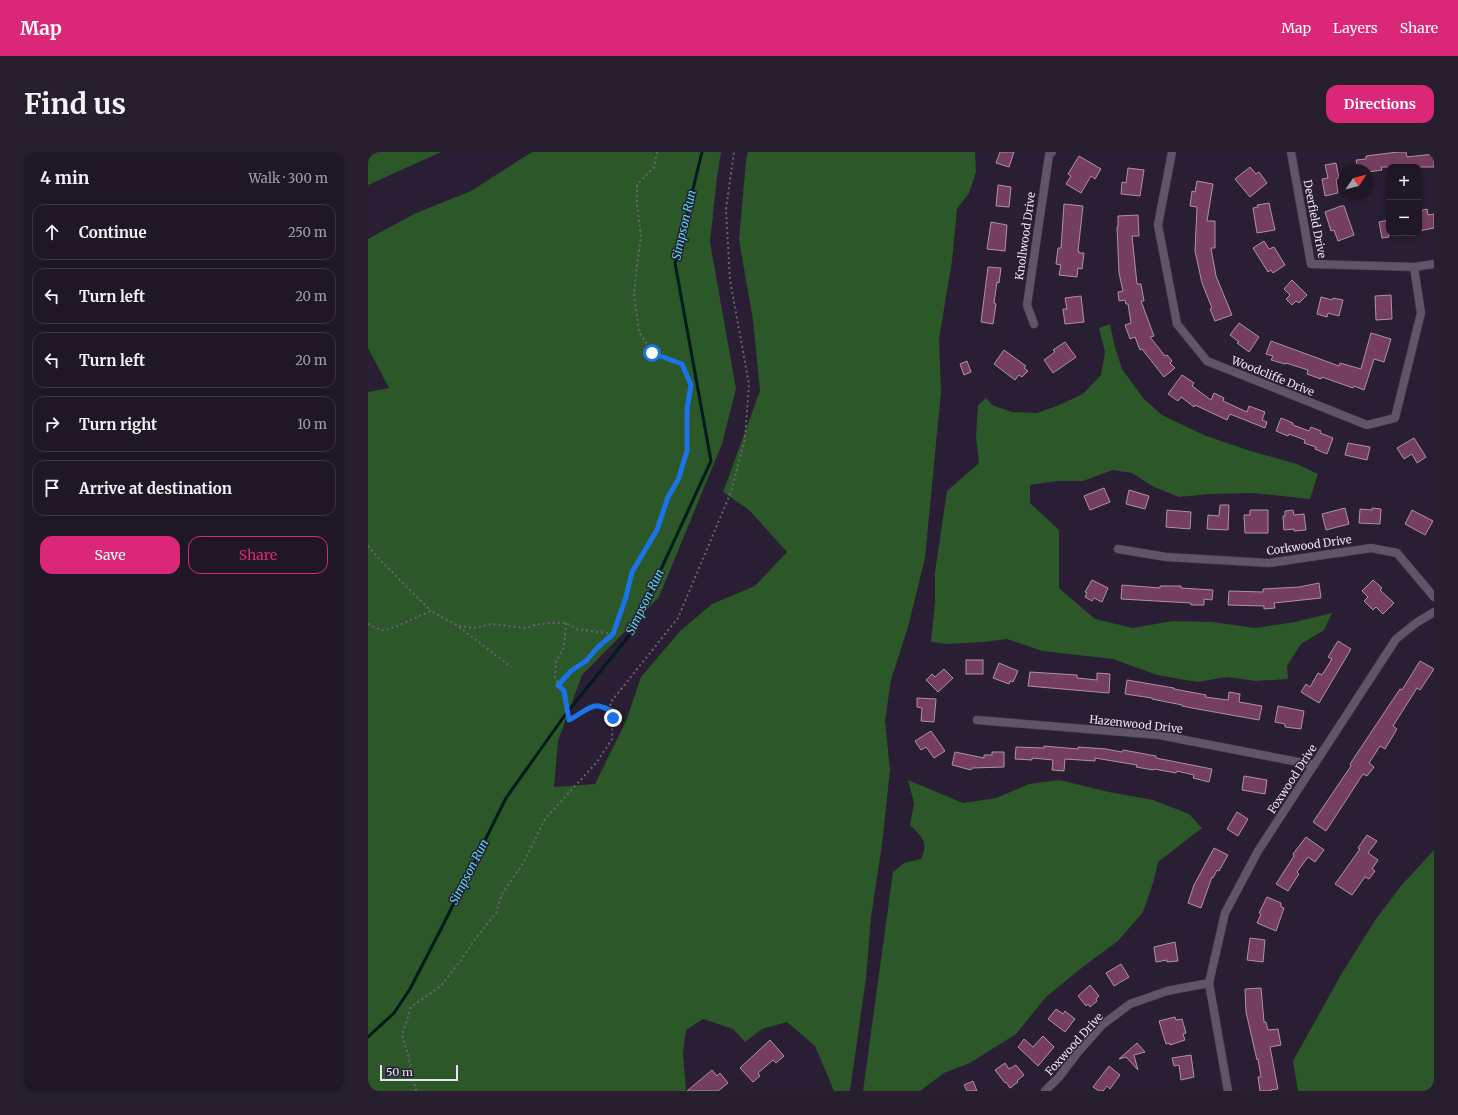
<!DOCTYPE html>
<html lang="en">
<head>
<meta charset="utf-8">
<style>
	body { margin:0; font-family:Merriweather,serif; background:#271f2e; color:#f1f3f6 }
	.controls { position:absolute; right:12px; top:12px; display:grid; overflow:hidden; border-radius:8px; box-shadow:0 2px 6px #0003 }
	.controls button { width:36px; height:36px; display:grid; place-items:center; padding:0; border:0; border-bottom:1px solid #3c3543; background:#1f1626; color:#f1f3f6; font:20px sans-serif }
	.compass { position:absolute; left:970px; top:12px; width:36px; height:36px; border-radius:50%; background:#1f1626; box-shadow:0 2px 6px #0003; rotate:55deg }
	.scale { position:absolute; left:12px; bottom:10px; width:78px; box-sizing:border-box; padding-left:4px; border:2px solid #e9e2f0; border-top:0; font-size:11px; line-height:14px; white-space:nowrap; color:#e9e2f0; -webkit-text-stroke:3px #291e33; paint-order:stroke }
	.stop { position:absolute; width:12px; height:12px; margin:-9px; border:3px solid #1a73e8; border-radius:50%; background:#fff }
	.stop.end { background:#1a73e8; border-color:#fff; box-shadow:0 1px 4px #0008 }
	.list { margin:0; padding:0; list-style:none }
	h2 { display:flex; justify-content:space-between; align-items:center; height:52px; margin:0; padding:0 16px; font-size:17px }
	h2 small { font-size:13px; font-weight:400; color:#a19fa7 }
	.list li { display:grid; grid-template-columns:26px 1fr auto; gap:12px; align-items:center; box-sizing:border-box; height:56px; margin:0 8px 8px; padding:0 8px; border:1px solid #3c3543; border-radius:12px }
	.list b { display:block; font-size:15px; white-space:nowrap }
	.list em { font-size:13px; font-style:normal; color:#a19fa7 }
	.actions { display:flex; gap:8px; padding:12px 16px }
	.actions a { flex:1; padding:9px 0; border:1px solid #db2777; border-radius:12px; text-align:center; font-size:14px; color:#db2777 }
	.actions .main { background:#db2777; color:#fff }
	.icon { flex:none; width:22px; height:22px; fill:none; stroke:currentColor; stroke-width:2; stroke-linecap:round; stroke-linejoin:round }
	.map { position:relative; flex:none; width:1066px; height:939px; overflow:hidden; border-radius:12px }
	header { display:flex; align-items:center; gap:24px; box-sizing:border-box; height:56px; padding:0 20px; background:#db2777; color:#fff }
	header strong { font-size:19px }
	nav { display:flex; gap:22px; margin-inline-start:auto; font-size:14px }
	.intro { display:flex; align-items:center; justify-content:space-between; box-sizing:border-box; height:96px; padding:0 24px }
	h1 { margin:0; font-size:28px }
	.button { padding:10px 18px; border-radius:12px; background:#db2777; color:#fff; font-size:14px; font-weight:700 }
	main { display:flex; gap:24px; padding:0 24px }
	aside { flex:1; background:#1f1626; border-radius:12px; box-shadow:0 2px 6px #0003 }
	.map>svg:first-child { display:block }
	.forest { fill:#2c5728 }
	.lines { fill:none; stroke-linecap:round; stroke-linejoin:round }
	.stream { stroke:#001a1d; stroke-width:3 }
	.building { fill:#753e60; stroke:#ae92a2 }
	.street-casing { stroke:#463c4d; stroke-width:9 }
	.path { stroke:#6b6274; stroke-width:2; stroke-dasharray:2 3; stroke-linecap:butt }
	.street { stroke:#60536a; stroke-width:8 }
	.route { stroke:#1a73e8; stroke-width:5 }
	.labels { text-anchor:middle; stroke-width:3; stroke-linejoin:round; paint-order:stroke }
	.street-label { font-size:11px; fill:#e9e2f0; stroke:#291e33 }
	.water-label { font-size:12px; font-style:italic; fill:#4edbe8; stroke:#291e33 }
</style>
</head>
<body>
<header>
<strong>Map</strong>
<nav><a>Map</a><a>Layers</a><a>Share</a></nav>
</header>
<div class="intro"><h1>Find us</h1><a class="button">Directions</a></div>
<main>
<aside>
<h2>4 min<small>Walk · 300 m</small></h2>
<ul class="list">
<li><svg class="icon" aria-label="ahead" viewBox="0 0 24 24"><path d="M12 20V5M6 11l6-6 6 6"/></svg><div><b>Continue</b></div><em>250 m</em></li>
<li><svg class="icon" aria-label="left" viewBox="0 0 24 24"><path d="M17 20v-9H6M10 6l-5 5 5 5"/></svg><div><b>Turn left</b></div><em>20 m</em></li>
<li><svg class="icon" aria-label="left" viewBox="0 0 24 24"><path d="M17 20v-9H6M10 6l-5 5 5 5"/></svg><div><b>Turn left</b></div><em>20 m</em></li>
<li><svg class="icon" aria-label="right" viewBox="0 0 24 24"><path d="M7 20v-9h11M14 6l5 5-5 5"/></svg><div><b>Turn right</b></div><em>10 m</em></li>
<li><svg class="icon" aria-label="arrive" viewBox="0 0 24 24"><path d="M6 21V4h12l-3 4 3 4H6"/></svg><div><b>Arrive at destination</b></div></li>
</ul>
<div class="actions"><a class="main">Save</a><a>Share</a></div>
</aside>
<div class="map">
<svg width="1066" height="939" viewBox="0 0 1066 939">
	<rect width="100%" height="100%" fill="#291e33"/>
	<g class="forest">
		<polygon points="0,0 73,0 0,33"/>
		<polygon points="164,0 353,0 349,25 342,90 368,237 354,292 291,445 214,523 190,589 186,635 227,632 258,569 273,525 312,479 344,452 387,434 419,400 381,358 355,340 392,239 385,168 371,88 378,9 380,0 607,0 608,20 601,41 589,57 584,109 571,187 573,240 557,406 540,475 523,528 517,569 522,618 514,693 503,765 498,826 482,939 466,939 447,894 419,870 394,877 377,890 365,877 335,867 318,878 315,901 318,939 0,939 0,240 21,236 0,196 0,87 48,61 103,39"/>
		<polygon points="742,172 747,195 754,217 775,246 794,263 836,283 879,298 929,312 950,322 942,347 884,341 841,342 811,345 786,335 764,321 745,318 715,329 689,329 662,333 662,351 691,378 691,436 727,467 765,476 804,469 844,470 887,476 927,470 964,461 956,478 933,492 919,514 920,527 888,529 859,525 829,530 789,523 745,507 674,499 639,487 616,490 579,492 563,490 567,450 567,420 579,339 611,311 608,284 610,253 618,246 624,253 644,260 669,261 689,254 715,242 733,223 737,200 731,176"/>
		<path d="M540 628 595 651 628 646 661 632 691 628 741 640 785 648 821 662 834 676 790 710 786 728 775 760 750 789 716 814 678 845 648 882 602 911 576 921 552 939H495L525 720 536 711 553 707C561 690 554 685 542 673L546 651Z"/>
		<polygon points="1066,698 1066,939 930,939 925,909 974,821 1008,767 1033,734"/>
	</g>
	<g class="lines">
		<polyline class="stream" points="0,885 26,861 42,837 75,773 138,646 197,563 264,480 343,309 307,111 334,0"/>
	</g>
	<g class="building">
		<polygon points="632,0 646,0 641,15 628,11"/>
		<polygon points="1030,0 1038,0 1039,5 1066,2 1066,15 1013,15 1014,18 1000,20 1000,18 990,18 988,8 998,7 998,4"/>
		<polygon points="711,4 733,17 727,27 723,24 713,41 698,32 703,24 700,22"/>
		<polygon points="968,11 971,26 968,27 970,41 957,44 954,27 960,26 957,13"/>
		<polygon points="882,15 888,22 891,20 899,31 882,45 867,27"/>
		<polygon points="760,16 776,18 772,44 753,42 754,30 758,31"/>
		<polygon points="829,29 845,32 839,69 847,69 847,96 843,96 848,124 864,163 847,169 842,157 844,156 834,131 827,99 829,55 822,54 824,39 827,40"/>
		<polygon points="630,33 643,35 641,55 628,54"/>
		<polygon points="901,51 907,78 889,81 885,56 890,55 889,53"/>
		<polygon points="696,52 715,54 710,99 711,99 711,101 716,101 714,117 710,116 709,125 691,123 693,113 688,112 690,96 693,96"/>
		<polygon points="973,54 976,54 986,83 970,89 966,78 963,79 957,60"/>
		<polygon points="1059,57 1060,63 1066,62 1066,76 1051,79 1051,59"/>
		<polygon points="770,63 771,84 764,84 769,132 773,132 776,149 773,149 786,184 782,185 797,204 799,203 804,209 802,211 807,216 796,225 774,197 772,198 767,185 762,187 757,173 763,171 760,152 758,152 757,148 751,149 750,140 755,139 751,121 749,75 750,75 750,64"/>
		<polygon points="1021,68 1021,85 1014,86 1011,70"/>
		<polygon points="623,70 639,73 637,99 619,97"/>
		<polygon points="896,89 901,97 906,95 917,113 905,121 903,118 900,120 885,96"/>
		<polygon points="620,115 633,116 631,131 629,130 626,151 628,152 625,172 613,170"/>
		<polygon points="924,128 939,143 931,151 928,149 924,153 918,147 922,143 916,137"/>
		<polygon points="1023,143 1024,167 1008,168 1007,144"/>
		<polygon points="713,144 716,170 697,172 695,157 699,157 697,146"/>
		<polygon points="953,145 964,148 965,146 975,148 971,164 960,161 959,165 949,162"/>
		<polygon points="871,171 891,185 881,200 869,191 871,190 862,183"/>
		<polygon points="1003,181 1023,187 1016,210 1006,207 996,238 986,234 985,236 954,225 953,227 939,222 940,218 918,211 917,212 903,208 905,204 898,202 903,189 971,214 972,211 993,217"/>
		<polygon points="697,190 708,205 685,221 676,208 687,200 685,198"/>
		<polygon points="636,198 658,214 656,216 660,219 654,225 651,223 647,228 626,212"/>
		<polygon points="599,209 603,220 596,223 592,212"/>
		<polygon points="814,223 826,231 824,234 843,248 846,241 856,246 855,249 879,260 881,254 897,260 894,268 899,270 897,276 862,262 859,268 827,253 826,255 813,245 810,249 800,242"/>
		<polygon points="913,266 925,271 925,273 941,279 943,275 953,279 952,281 965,286 959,302 947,297 948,295 936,291 937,288 921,282 920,284 908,279"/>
		<polygon points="1046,286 1058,305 1049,311 1044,302 1036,307 1029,296"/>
		<polygon points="980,291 1002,295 999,308 977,303"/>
		<polygon points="736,336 742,350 722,358 716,344"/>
		<polygon points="761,338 781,344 777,357 758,352"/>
		<polygon points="852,353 861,353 860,378 839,377 840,363 851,364"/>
		<polygon points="977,356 981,372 958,378 954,362"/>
		<polygon points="1004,356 1013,357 1012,372 991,371 992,357 1004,358"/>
		<polygon points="799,358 823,360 822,377 798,375"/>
		<polygon points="882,358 900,358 900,381 877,381 876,363 882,363"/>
		<polygon points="925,358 926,363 936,362 938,378 926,379 926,377 916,378 915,364 917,364 917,359"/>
		<polygon points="1044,358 1065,369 1057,383 1037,372"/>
		<polygon points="724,428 740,436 734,450 726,446 724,449 717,445 719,441 717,440"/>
		<polygon points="1005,428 1014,436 1012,438 1026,451 1015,462 1008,455 1005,458 996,449 1000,445 994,439"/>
		<polygon points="951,431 953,446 906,451 907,456 896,457 896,454 860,453 861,439 895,440 895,437 931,435"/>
		<polygon points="754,433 792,436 792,434 813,434 813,436 845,438 844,448 836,447 836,453 823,453 823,451 753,447"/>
		<polygon points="970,489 983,497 951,551 933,540 938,532 942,535 950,521 954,523 964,507 960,505"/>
		<rect x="598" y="508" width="17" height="14"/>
		<polygon points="1052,509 1066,517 1052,538 1049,536 1025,574 1029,577 1017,597 1012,594 1001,611 1006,615 999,624 995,622 958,679 945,670 983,614 982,612 1032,537 1034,538"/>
		<polygon points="631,511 650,519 645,530 642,529 641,532 625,526"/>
		<polygon points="576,517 585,526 570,540 558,528 564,522 567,525"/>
		<polygon points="662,520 709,523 709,526 729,528 729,521 742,522 741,541 660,534"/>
		<polygon points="759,528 806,536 806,537 838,543 837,545 860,548 861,540 872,542 871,550 894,554 891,568 824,556 814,554 814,553 784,547 784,546 757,542"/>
		<polygon points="549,546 568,547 566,570 553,569 554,556 549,555"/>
		<polygon points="910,554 936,559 933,577 917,575 917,572 907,570"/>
		<polygon points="563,579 577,599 566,606 558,595 553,598 547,589"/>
		<polygon points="676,594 710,597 710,595 738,597 754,600 755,598 788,604 788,606 844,617 841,630 825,626 826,623 809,619 808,621 786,617 785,618 768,615 769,613 727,606 727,609 697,607 696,619 684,618 685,608 664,606 664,608 647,607 648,595 676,596"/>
		<polygon points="587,600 616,606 616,603 624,603 624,600 636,600 636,615 604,616 603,618 584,613"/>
		<polygon points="876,624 899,628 897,642 874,638"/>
		<polygon points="869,660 880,667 870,684 859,677"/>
		<polygon points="999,683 1009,689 1000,701 1010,708 1004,717 1007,719 1001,727 997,725 984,743 967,732 992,697 990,696"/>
		<polygon points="938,685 956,698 947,710 940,705 929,720 931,722 920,739 908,732 926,704 925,702"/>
		<polygon points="846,696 860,703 851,719 849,718 845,726 844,725 833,756 820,751 826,733"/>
		<polygon points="899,745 913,751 913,755 916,756 908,779 889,771 893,762 891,761"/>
		<polygon points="882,786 897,788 895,810 879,808"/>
		<polygon points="807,790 810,809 799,810 799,808 788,810 786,795"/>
		<polygon points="753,812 761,825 746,834 738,821"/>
		<polygon points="722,833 731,844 728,847 729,849 722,855 720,852 718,854 710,844"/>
		<polygon points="893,836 896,870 898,870 900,878 910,877 913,893 902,895 910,937 903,938 903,939 892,939 890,925 893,925 890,907 889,908 878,860 877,837"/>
		<polygon points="688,857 695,862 697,859 707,867 697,880 680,867"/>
		<polygon points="807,865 808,868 814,867 818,881 815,882 817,888 802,893 802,891 798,892 791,869"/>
		<polygon points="675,884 686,895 670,914 650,895 656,887 665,895"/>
		<polygon points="402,888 416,904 408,911 405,908 390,921 392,924 385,930 372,916"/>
		<polygon points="769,891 777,900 766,903 770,918 758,905 751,907"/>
		<polygon points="823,903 826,925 813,928 811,913 806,914 804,906"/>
		<polygon points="637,911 641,917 648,913 656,923 649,929 650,930 642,936 638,930 637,931 627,918"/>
		<polygon points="741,914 752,923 742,937 739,934 735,939 731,939 725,935"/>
		<polygon points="344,918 349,924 352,921 360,931 350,939 319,939"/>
		<polygon points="605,929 609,939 599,939 596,933"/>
	</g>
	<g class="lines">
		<g class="street-casing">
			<g id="street">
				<polyline points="804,0 790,73 809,172 839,209 999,273 1027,266 1053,161 1046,115"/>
				<polyline points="923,0 943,112 1046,115 1066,112"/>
				<polyline points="666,172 659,153 681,3 684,0"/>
				<polyline points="750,397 798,405 901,411 1003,396 1029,401 1066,445"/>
				<polyline points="609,568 791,583 946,613"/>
				<polyline points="677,939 691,925 710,900 734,873 762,852 799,839 841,831"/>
				<polyline points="860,939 841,831 857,761 890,699 1028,487 1048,471 1066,460"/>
			</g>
		</g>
		<g class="path">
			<polyline points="0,394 12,408 63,459"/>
			<path d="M198 471 196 495 188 510 187 525 190 533 196 539 201 568C210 564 223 552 231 554 235 555 240 557 244 559"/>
			<path d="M0 472C5 474 10 477 15 478 24 478 52 463 63 459L90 474 106 476 124 472 158 476 167 473 182 471H198L209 477 245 482"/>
			<polyline points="91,475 143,515"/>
			<polyline points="190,533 204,518 217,509 229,496 245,482 258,445 264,420 289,378 300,345 310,328 319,299 319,257 323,233 313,212 285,201 271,180 266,143 269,112 273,86 269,52 269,33 286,15 289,0"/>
			<polyline points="48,939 40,903 34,883 43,855 73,834 93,808 108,786 128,761 134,742 156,710 177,667 229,610 244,587 245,566 242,551 310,466 363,340 377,287 381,232 362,128 358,57 366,0"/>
		</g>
		<use href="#street" class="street"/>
	</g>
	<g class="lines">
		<path class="route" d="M245 566 244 559C240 557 235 555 231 554 223 552 210 564 201 568L196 539 190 533 204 518 218 509 229 496 245 482 258 445 264 420 289 378 300 345 310 328 319 299V257L323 233 314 212 284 201"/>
	</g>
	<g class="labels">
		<g class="street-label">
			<text transform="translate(947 67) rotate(79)" y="4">Deerfield Drive</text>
			<text transform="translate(657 84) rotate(-82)" y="4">Knollwood Drive</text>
			<text transform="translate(905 224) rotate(22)" y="4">Woodcliffe Drive</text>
			<text transform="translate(941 393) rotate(-8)" y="4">Corkwood Drive</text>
			<text transform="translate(768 572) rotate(6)" y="4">Hazenwood Drive</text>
			<text transform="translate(924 627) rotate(-57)" y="4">Foxwood Drive</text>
			<text transform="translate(706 892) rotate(-48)" y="4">Foxwood Drive</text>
		</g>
		<g class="water-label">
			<text transform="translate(316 73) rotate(-77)" y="4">Simpson Run</text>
			<text transform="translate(277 450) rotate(-64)" y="4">Simpson Run</text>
			<text transform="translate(101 720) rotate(-63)" y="4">Simpson Run</text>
		</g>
	</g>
</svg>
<div class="controls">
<button>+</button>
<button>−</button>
</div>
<svg class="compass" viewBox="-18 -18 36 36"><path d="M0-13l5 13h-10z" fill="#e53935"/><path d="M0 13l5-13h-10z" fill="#a19fa7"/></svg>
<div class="scale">50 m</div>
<div class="stop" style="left:284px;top:201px"></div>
<div class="stop end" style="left:245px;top:566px"></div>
</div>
</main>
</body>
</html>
